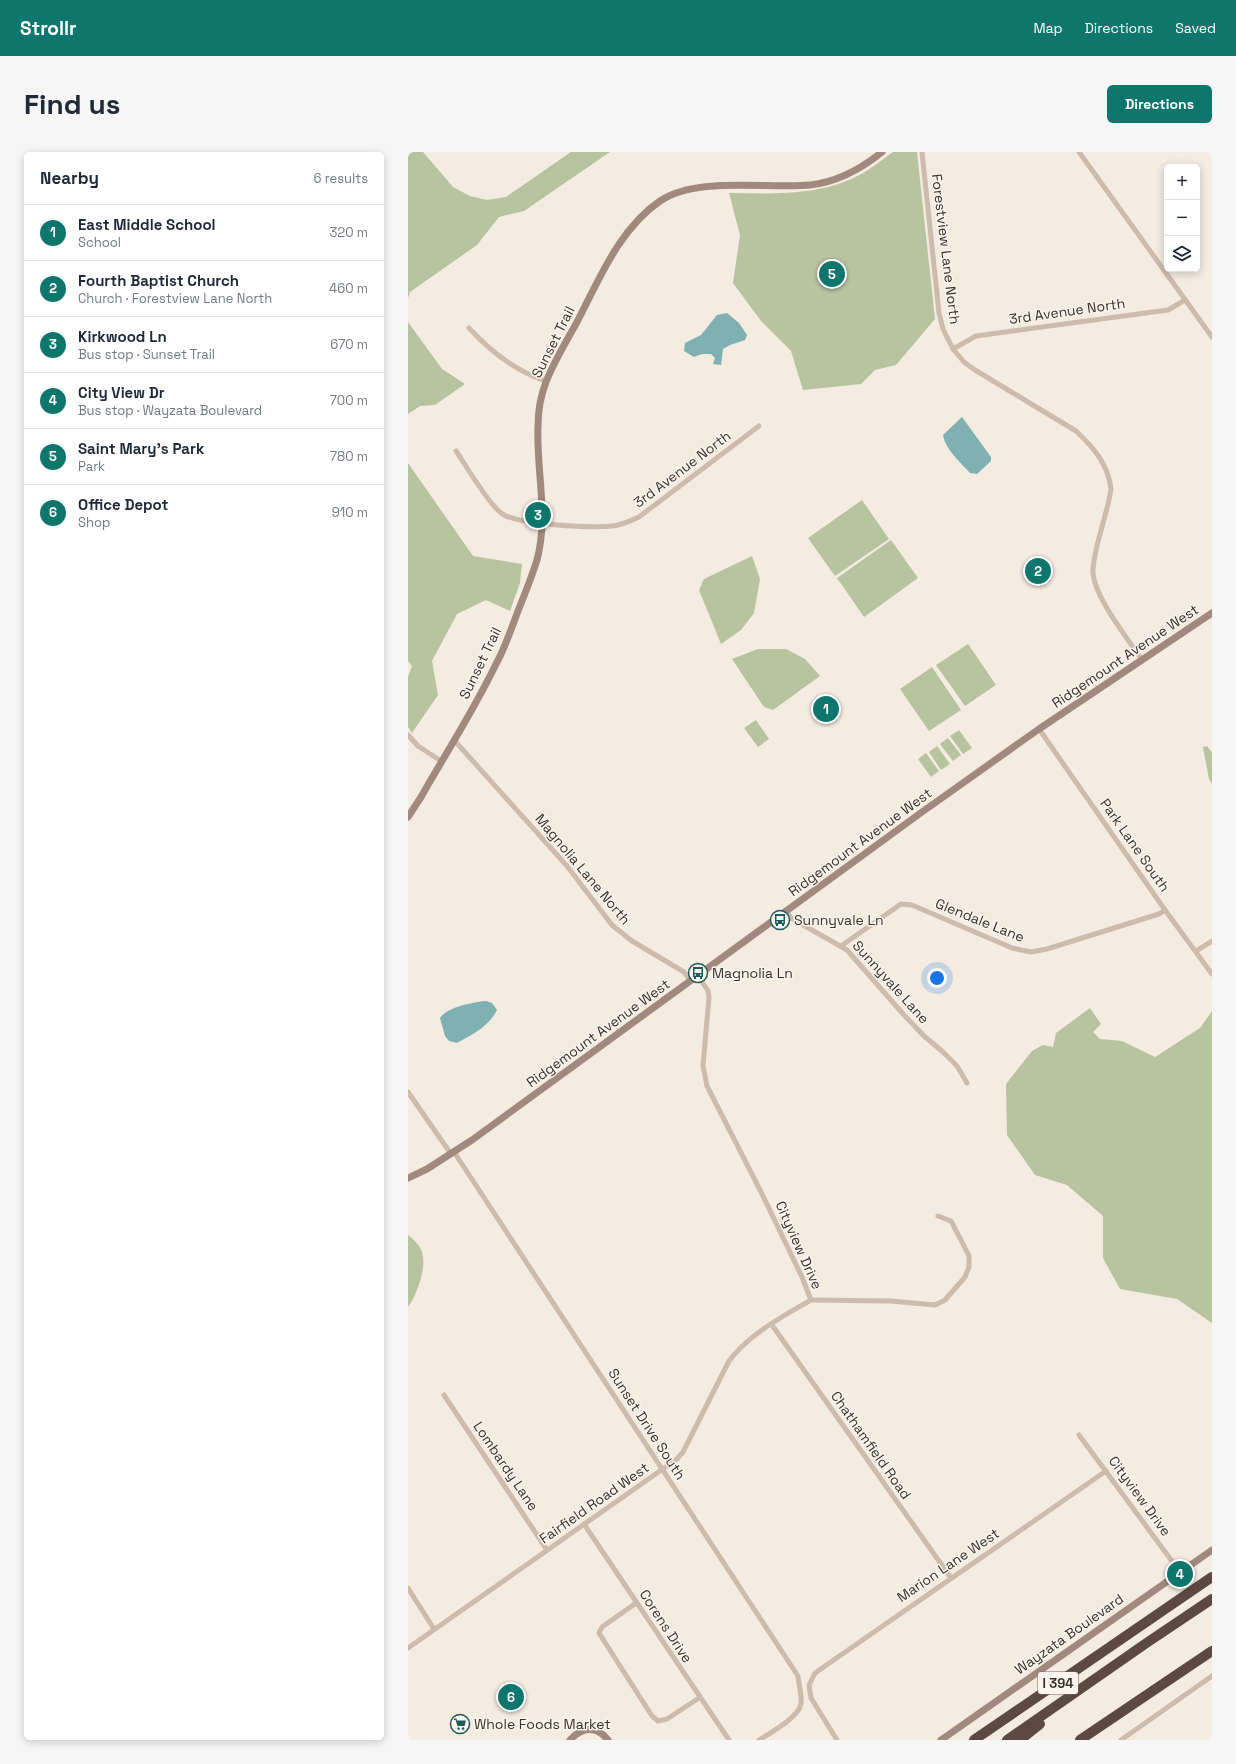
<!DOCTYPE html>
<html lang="en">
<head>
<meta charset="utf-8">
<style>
	body { margin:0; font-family:"Space Grotesk",sans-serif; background:#f6f6f7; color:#1f2937 }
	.controls { position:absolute; right:12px; top:12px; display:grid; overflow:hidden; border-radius:6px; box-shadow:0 2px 10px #0003 }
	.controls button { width:36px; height:36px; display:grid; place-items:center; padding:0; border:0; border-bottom:1px solid #e0e1e3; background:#fff; color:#1f2937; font:20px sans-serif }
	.you { position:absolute; left:529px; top:826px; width:14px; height:14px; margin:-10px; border:3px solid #fff; border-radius:50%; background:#1a73e8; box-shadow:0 0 0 6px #1a73e833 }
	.badge { display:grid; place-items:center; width:26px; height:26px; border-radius:50%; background:#0f766e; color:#fff; font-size:13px; font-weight:700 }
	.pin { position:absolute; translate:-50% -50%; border:2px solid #fff; box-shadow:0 1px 4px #0006 }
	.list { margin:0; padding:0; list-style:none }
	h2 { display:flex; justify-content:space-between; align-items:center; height:52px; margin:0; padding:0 16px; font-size:17px }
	h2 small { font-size:13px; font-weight:400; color:#747a83 }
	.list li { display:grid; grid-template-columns:26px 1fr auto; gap:12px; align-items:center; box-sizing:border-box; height:56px; padding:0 16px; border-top:1px solid #e0e1e3 }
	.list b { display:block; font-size:15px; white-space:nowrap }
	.list p { margin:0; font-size:13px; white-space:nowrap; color:#747a83 }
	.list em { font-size:13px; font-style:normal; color:#747a83 }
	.icon { flex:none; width:22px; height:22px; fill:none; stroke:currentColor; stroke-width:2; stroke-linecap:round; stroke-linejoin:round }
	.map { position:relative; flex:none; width:804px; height:1588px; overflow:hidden; border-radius:6px }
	header { display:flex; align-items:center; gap:24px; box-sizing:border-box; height:56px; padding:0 20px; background:#0f766e; color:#fff }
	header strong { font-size:19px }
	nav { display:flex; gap:22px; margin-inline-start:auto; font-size:14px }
	.intro { display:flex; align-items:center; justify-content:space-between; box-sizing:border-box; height:96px; padding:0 24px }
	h1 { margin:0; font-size:28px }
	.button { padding:10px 18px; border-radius:6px; background:#0f766e; color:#fff; font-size:14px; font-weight:700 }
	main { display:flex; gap:24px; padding:0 24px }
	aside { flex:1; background:#fff; border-radius:6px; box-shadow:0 2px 10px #0003 }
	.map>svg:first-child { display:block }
	.green { fill:#b8c4a0 }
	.water { fill:#7fb0b2 }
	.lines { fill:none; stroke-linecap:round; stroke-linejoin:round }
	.street { stroke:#cdbbac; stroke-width:5 }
	.secondary { stroke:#a18a7d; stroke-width:7 }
	.highway { stroke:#5c4a42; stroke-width:10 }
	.labels { text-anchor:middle; stroke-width:3; stroke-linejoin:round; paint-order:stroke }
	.shield { fill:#fbf5ee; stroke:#756b66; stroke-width:1 }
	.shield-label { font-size:13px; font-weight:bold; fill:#3b302b }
	.street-label { font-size:14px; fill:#3b302b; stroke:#fbf5ee }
	.poi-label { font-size:14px; fill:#3b302b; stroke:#fbf5ee; text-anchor:start }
</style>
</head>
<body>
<header>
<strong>Strollr</strong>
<nav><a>Map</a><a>Directions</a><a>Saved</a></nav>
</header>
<div class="intro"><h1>Find us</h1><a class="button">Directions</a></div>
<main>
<aside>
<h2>Nearby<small>6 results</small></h2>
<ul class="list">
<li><span class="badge">1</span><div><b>East Middle School</b><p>School</p></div><em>320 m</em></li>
<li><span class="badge">2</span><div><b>Fourth Baptist Church</b><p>Church · Forestview Lane North</p></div><em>460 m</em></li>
<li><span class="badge">3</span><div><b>Kirkwood Ln</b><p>Bus stop · Sunset Trail</p></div><em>670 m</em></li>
<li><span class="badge">4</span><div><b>City View Dr</b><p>Bus stop · Wayzata Boulevard</p></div><em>700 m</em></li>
<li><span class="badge">5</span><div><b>Saint Mary's Park</b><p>Park</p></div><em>780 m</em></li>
<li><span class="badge">6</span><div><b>Office Depot</b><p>Shop</p></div><em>910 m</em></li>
</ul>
</aside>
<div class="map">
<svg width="804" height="1588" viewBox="0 0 804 1588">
	<rect width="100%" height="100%" fill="#f4ebe1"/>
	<g class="green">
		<polygon points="0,0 15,0 45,35 62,44 79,48 98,45 163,0 202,0 116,59 91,65 69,93 2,140 0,146"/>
		<path d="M485 0H509L527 167 488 213 467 218 453 232 395 238 383 199 353 169 325 131 332 83 321 41C365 42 416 44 455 21 465 15 475 7 485 0Z"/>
		<polygon points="0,170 34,217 57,232 27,253 12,254 0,262"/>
		<polygon points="0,311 65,404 114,412 112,431 102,459 78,448 49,462 24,509 30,543 4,581 0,575 0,525 4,514 0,509"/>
		<polygon points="454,348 481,387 427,424 400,386"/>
		<polygon points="483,388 510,426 456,465 429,426"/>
		<polygon points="344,404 352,427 346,461 333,478 313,492 291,438 296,427"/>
		<polygon points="560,492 588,533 557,554 528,513"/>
		<polygon points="350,497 378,497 397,507 412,524 365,558 356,555 324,507"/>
		<polygon points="524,515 553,558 521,579 492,537"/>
		<polygon points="348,568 361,587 350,595 336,576"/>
		<polygon points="551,578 564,596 555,602 542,584"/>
		<polygon points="540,586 553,603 545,609 532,592"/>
		<polygon points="529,594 542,612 533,618 521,600"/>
		<polygon points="799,594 804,601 804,632 801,627 795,595"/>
		<polygon points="518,601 531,619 523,625 510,607"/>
		<polygon points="682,856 693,872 685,880 692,887 714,889 747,905 792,876 804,859 804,1171 769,1147 712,1137 695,1106 695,1064 659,1033 627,1023 599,983 598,932 624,899 635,893 645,895 648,881"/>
		<path d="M0 1083C5 1087 12 1093 14 1100 19 1115 9 1143 0 1155Z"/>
	</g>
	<g class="water">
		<polygon points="319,161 331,171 339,183 337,188 322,193 315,197 313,213 305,212 307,206 303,202 294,202 286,205 276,199 277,191 293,183 309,163"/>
		<path d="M554 265 583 305V309L569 322 562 321C553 311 537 297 535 283Z"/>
		<path d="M78 849 84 851 89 858C81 874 64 883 49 891L41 889 37 884 32 866C39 855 66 850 78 849Z"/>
	</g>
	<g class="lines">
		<g class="street">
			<path d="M514 0 531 161 535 177 545 197 556 210 567 218 668 279C686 296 700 312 703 337 699 364 687 391 685 417 683 441 720 487 734 508"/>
			<polyline points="671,0 804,185"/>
			<path d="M61 176C83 200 107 219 138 229"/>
			<polyline points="545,197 568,184 760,158 777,148"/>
			<path d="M48 299C59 315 79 350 93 361 108 373 184 376 205 374 214 373 222 369 231 365L351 274"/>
			<polyline points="631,577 757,758 804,822"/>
			<polyline points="0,583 10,594 33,609"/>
			<polyline points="46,588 159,714 204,773 224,789 276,820 283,829"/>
			<polyline points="378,758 383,766 439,798 496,863 516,884 534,899 549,914 559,931"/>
			<polyline points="433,794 493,752 504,753 604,796 623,800 639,797 751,762 757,758"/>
			<polyline points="788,799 804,789"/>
			<polyline points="290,823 300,839 301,845 295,914 299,934 353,1040 394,1125 403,1148"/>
			<polyline points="0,940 43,1002"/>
			<path d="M46 1000 390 1524C391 1533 394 1544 393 1552 391 1565 362 1581 351 1588"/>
			<polyline points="403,1148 483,1149 527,1153 537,1148 557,1125 561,1115 561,1104 557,1096 543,1069 530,1064"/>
			<polyline points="364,1173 543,1426"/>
			<polyline points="36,1243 139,1398"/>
			<polyline points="671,1283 772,1420"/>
			<polyline points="176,1372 321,1588"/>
			<polyline points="0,1436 26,1477"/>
			<polyline points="228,1451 194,1475 191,1481 244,1564 250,1569 259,1567 291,1546"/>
			<path d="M0 1496 269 1307 275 1300 321 1209C341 1182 374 1165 403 1148"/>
			<polyline points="429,1588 403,1546 401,1533 407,1521 698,1319"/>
			<polyline points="713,1588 804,1524"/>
		</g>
		<g class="secondary">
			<path d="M0 665 13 645C38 601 66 558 88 512 98 494 104 474 112 454 118 439 124 424 129 408 141 363 128 319 130 274 130 259 133 243 138 230 146 209 158 190 169 170 191 128 211 77 252 49 288 24 359 37 402 33 429 30 453 17 474 0"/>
			<polyline points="0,1026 19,1017 64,988 514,660 631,577 804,461"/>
			<path d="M162 1588C174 1575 188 1573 200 1588"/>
			<polyline points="533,1588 804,1398"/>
		</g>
		<g class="highway">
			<polyline points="566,1588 804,1425"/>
			<polyline points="599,1588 737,1492 804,1447"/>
			<polyline points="612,1588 632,1572"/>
			<polyline points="672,1588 804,1499"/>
		</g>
	</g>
	<defs>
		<g id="bus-ring" transform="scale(1)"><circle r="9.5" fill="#fbf5ee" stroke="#1f5a5e" stroke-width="1.5"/><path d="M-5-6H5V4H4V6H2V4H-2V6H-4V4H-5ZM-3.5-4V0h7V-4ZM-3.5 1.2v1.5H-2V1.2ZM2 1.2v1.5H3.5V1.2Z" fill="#1f5a5e"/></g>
		<g id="supermarket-ring" transform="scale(1)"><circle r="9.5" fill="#fbf5ee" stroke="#1f5a5e" stroke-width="1.5"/><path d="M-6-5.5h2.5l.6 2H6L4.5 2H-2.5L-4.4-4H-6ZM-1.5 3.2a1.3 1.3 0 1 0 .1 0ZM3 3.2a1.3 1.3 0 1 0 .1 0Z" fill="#1f5a5e"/></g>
	</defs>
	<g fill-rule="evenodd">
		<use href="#bus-ring" x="372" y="768"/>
		<use href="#bus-ring" x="290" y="821"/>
		<use href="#supermarket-ring" x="52" y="1572"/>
	</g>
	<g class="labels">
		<rect class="shield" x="630" y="1520" width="40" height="22" rx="3"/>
		<g class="shield-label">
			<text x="650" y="1536">I 394</text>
		</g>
		<g class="street-label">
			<text transform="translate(538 97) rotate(83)" y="5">Forestview Lane North</text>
			<text transform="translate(659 159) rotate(-8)" y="5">3rd Avenue North</text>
			<text transform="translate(145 190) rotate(-63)" y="5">Sunset Trail</text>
			<text transform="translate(274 317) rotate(-37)" y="5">3rd Avenue North</text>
			<text transform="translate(717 504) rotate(-34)" y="5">Ridgemount Avenue West</text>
			<text transform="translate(72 511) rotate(-64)" y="5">Sunset Trail</text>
			<text transform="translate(452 690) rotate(-36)" y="5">Ridgemount Avenue West</text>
			<text transform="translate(727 693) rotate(55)" y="5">Park Lane South</text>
			<text transform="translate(175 717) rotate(50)" y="5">Magnolia Lane North</text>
			<text transform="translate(572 768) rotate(22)" y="5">Glendale Lane</text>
			<text transform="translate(483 830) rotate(48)" y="5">Sunnyvale Lane</text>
			<text transform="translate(190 881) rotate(-36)" y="5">Ridgemount Avenue West</text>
			<text transform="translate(391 1093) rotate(66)" y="5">Cityview Drive</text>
			<text transform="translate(239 1272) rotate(57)" y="5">Sunset Drive South</text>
			<text transform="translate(463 1293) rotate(55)" y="5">Chathamfield Road</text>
			<text transform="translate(98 1314) rotate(56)" y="5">Lombardy Lane</text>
			<text transform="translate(732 1344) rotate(54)" y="5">Cityview Drive</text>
			<text transform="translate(186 1351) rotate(-35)" y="5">Fairfield Road West</text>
			<text transform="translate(540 1413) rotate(-34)" y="5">Marion Lane West</text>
			<text transform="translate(258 1474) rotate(57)" y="5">Corens Drive</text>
			<text transform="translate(661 1482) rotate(-35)" y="5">Wayzata Boulevard</text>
		</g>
		<g class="poi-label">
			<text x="386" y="773">Sunnyvale Ln</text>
			<text x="304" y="826">Magnolia Ln</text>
			<text x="66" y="1577">Whole Foods Market</text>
		</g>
	</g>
</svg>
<div class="controls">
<button>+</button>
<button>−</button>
<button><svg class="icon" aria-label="layers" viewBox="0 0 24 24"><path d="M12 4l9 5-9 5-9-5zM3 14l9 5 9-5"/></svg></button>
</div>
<div class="you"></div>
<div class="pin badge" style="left:418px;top:557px">1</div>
<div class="pin badge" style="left:630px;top:419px">2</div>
<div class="pin badge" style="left:130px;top:363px">3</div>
<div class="pin badge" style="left:772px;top:1422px">4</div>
<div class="pin badge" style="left:424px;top:122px">5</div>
<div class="pin badge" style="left:103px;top:1545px">6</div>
</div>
</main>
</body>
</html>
